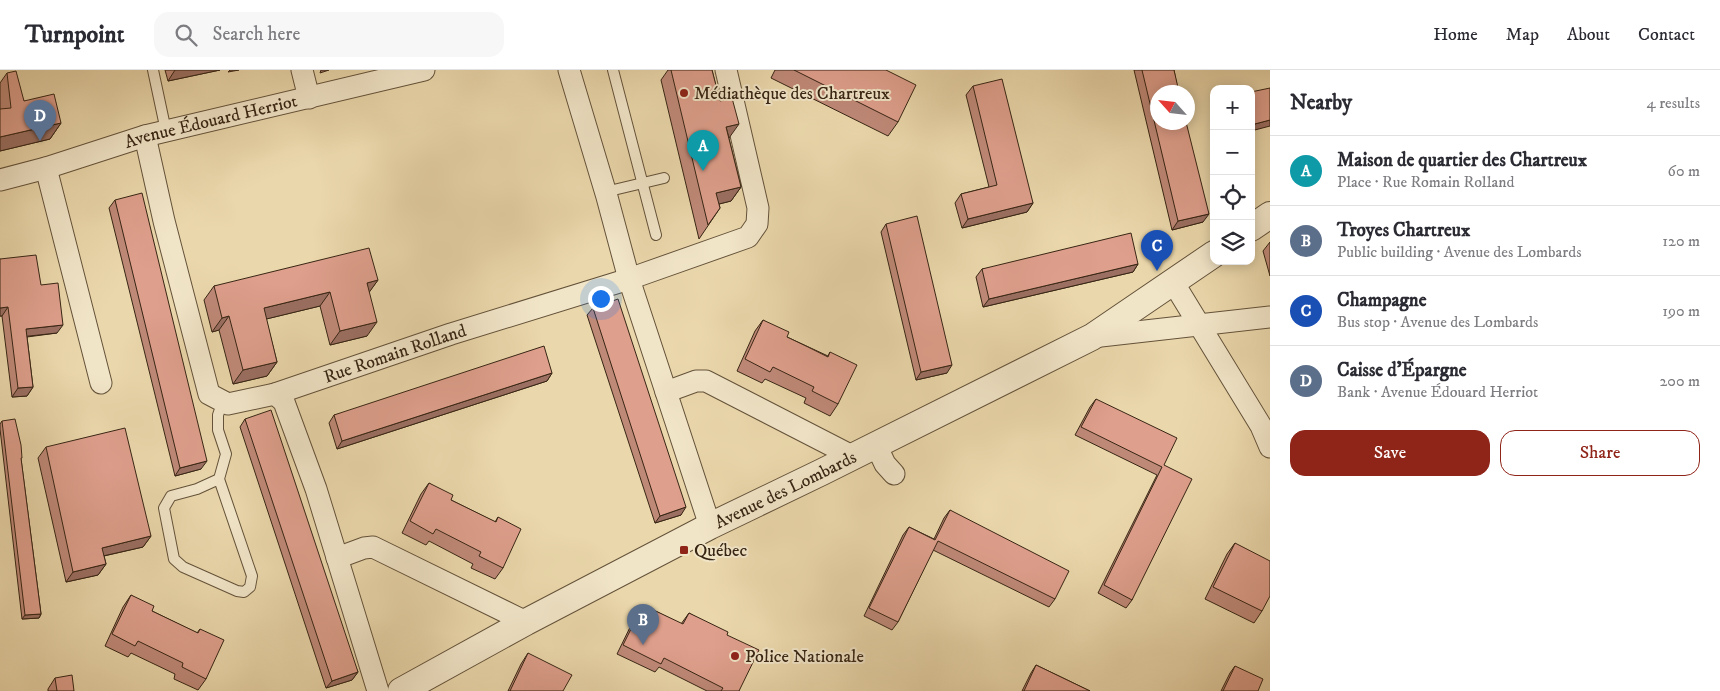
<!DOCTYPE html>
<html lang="en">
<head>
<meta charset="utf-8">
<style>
	body { margin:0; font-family:"IM FELL DW Pica",serif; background:#f7f7f7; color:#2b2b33 }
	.controls { position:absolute; right:15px; top:15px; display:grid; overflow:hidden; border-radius:10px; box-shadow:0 2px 12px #0003 }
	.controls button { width:45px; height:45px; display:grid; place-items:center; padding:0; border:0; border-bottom:1px solid #e1e1e2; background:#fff; color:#2b2b33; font:25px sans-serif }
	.compass { position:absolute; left:1150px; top:15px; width:45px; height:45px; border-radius:50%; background:#fff; box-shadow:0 2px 12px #0003; rotate:297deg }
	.you { position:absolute; left:600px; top:228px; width:18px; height:18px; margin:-12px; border:4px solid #fff; border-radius:50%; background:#1a73e8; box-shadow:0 0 0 8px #1a73e833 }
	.badge { display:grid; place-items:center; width:32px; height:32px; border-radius:50%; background:#8f2418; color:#fff; font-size:16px; font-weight:700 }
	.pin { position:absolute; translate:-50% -41px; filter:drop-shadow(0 1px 2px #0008) }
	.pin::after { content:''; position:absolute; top:26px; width:18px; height:15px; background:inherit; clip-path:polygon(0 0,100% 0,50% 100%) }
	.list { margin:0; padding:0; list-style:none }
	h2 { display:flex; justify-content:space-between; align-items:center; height:65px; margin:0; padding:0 20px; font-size:21px }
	h2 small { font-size:16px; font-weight:400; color:#7c7c81 }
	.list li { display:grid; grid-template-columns:32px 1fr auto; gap:15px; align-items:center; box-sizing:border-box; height:70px; padding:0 20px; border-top:1px solid #e1e1e2 }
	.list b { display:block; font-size:19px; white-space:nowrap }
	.list p { margin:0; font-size:16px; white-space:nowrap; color:#7c7c81 }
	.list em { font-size:16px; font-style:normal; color:#7c7c81 }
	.actions { display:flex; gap:10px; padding:15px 20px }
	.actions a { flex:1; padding:11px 0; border:1px solid #8f2418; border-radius:15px; text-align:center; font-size:18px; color:#8f2418 }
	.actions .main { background:#8f2418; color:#fff }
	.icon { flex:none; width:28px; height:28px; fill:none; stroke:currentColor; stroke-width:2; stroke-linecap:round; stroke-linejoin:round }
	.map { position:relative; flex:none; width:1270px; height:621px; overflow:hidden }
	header { display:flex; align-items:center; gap:30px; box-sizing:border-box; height:70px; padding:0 25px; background:#fff; border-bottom:1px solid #e1e1e2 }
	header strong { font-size:24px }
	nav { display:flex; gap:28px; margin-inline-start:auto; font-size:18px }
	.search { width:350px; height:45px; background:#f7f7f7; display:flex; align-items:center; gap:12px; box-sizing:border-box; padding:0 18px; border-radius:15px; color:#7c7c81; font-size:19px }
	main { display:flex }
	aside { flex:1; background:#fff }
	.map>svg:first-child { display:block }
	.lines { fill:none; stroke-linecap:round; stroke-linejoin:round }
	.service-casing { stroke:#64523a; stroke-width:12 }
	.minor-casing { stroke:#64523a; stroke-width:23 }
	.tertiary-casing { stroke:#64523a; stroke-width:28 }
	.service { stroke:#f1e5c8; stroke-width:10 }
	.minor { stroke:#f1e5c8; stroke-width:21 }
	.tertiary { stroke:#f1e5c8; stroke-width:26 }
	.wall { fill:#bf8978; stroke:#372514 }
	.shaded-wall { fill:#9b6f62; stroke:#372514 }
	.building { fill:#de9f8c; stroke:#372514 }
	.poi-dot { fill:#8f2418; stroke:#f1e5c8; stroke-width:2 }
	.labels { text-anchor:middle; stroke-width:4; stroke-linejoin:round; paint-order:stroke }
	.poi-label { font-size:18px; fill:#372514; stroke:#f1e5c8; text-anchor:start }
	.street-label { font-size:18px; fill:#372514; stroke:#f1e5c8 }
</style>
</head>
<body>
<header>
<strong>Turnpoint</strong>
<div class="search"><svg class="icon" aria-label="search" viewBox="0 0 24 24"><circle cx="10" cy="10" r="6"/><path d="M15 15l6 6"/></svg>Search here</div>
<nav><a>Home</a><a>Map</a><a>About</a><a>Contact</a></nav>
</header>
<main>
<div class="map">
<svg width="1270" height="621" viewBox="0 0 1270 621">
	<rect width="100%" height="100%" fill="#ead7ab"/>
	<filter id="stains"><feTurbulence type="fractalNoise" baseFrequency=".004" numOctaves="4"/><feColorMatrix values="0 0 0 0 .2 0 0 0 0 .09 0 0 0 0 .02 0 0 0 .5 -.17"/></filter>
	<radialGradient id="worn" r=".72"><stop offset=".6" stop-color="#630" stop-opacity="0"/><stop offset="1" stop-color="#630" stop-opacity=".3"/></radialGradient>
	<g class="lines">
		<g class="service-casing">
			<g id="service">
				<polyline points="153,0 166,61"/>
				<polyline points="613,0 656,165"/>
				<polyline points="605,122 664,108"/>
				<polyline points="219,409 252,506 250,517 244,522 237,521 183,497 174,489 164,438 171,426 197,419 219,409 226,384 218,360 218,345 223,331"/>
			</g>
		</g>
		<g class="minor-casing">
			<g id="minor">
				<polyline points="302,0 309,28"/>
				<polyline points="569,0 607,127 629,209 710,456"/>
				<path id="s1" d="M145 66 164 151 209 324 228 334 275 324 451 264 629 209 748 167 757 154 758 138 726 0"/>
				<polyline points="46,98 101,313"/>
				<path id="s2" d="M0 110 46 98 145 66 424 0"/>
				<polyline points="1173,212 1261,356 1270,377"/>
				<polyline points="1092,267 1270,247"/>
				<polyline points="666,322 696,311 706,311 852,386"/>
				<polyline points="275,324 284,332 316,419 378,621"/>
				<polyline points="876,375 885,394 894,404"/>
				<polyline points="337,488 364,478 373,477 526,552"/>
			</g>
		</g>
		<g class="tertiary-casing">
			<g id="tertiary">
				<polyline points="1251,158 1270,145"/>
				<path id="s3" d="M401 621 526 552 710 456 822 402 1092 267 1214 184"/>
			</g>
		</g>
		<use href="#service" class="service"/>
		<use href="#minor" class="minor"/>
		<use href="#tertiary" class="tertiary"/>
	</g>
	<g class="wall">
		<polygon points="165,0 220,0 168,11"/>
		<polygon points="668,0 712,0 741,117 731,131 719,134 720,138 699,169 661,10"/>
		<polygon points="775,0 886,0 898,52 888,66 771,8"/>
		<polygon points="1134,0 1174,0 1203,152 1172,160"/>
		<polygon points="7,3 24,31 61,53 50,69 0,81 0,13"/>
		<polygon points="973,16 1033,133 1027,142 962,158 955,133 961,124 989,117 966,25"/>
		<polygon points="115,130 201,399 175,406 109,138"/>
		<polygon points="886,154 947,303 916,310 881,162"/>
		<polygon points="1270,172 1270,206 1263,181"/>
		<polygon points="0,189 41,215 57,263 27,267 33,317 27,326 12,327 2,246 0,246"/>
		<polygon points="1138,194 1133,202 983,237 976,207 982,199"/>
		<polygon points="378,210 369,222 367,266 330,275 320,236 266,249 277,292 267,306 233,314 219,260 212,262 204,230 214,216"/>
		<polygon points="593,238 681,445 655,453 587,245"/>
		<polygon points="763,250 787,267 828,286 830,282 838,334 830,346 804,333 806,328 765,309 762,313 737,301 755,261"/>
		<polygon points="552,303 547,311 337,379 329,353 334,345"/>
		<polygon points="1096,329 1164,395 1132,530 1126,538 1098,523 1157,405 1075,365 1090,337"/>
		<polygon points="245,349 358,602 352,610 326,618 240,357"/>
		<polygon points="2,351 21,389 41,544 39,548 22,549 0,359 0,354"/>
		<polygon points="46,377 151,466 143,477 104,486 106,494 98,505 66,512 38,388"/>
		<polygon points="429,413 451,430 495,452 498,447 503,498 495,509 471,498 473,494 429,471 426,475 402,463 421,424"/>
		<polygon points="950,440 1055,529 1049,537 933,480 898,552 892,560 864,546 903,465 909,457 934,469 944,448"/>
		<polygon points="1235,473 1262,541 1254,553 1205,529 1227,484"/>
		<polygon points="131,525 152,541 197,563 200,559 206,609 198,620 174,609 175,604 131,583 128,587 105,576 123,537"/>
		<polygon points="643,535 681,554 689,543 727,565 739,621 707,621 659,597 655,602 617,584 637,543"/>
		<polygon points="528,583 563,621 508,621 521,594"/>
		<polygon points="1036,595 1090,621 1022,621 1031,603"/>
		<polygon points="1235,596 1258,621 1221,621 1230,603"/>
		<polygon points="55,608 74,621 48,621 48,619"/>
	</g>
	<g class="shaded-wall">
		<polygon points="175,0 220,0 168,11"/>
		<polygon points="230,0 239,0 228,2"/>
		<polygon points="321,0 329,0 320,3"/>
		<polygon points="1270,50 1270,56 1251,61 1251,55"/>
		<polygon points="61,53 50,69 0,81 0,67"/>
		<polygon points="739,54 729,68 726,57"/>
		<polygon points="741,117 731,131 707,137 716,123"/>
		<polygon points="1033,133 1027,142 962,158 968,149"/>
		<polygon points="1209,144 1203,152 1172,160 1178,151"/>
		<polygon points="1138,194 1133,202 983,237 989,229"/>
		<polygon points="378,210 368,224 367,213"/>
		<polygon points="330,222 320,236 254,252 264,238"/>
		<polygon points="8,237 2,246 0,246 0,238"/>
		<polygon points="229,246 219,260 212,262 222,248"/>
		<polygon points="377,252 367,266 330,275 340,261"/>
		<polygon points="63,255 57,263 20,267 26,259"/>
		<polygon points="277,292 267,306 233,314 243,300"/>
		<polygon points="952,295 947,303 916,310 921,302"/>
		<polygon points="552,303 547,311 337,379 342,371"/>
		<polygon points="33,317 27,326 12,327 18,318"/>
		<polygon points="207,391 201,399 175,406 180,398"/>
		<polygon points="686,437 681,445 655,453 660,446"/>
		<polygon points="151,466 143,477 94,488 102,478"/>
		<polygon points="106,494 98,505 66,512 73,502"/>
		<polygon points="41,544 39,548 22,549 25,545"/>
		<polygon points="358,602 352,610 326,618 332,611"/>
	</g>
	<g class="building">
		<polygon points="671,0 712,0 720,31 732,28 739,54 726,57 741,117 716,123 720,138 708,155"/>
		<polygon points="794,0 886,0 916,15 898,52"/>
		<polygon points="1142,0 1174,0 1179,22 1158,22 1158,52 1186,52 1209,144 1178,151"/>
		<polygon points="16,1 24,31 54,24 61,53 0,67 0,39 11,38 7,3"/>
		<polygon points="1002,9 1033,133 968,149 961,124 997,115 973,16"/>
		<polygon points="1270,18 1270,50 1251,55 1251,22"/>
		<polygon points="142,123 207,391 180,398 115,130"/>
		<polygon points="917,146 952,295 921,302 886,154"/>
		<polygon points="1131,163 1138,194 989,229 982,199"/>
		<polygon points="369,178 378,210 367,213 377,252 340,261 330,222 264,238 277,292 243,300 229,246 222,248 214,216"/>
		<polygon points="36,185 41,215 58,213 63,255 26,259 33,317 18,318 8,237 0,238 0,189"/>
		<polygon points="618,229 686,437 660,446 593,238"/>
		<polygon points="763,250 789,262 787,267 808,277 828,287 830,282 857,295 838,334 812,321 814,317 773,297 770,302 745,289"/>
		<polygon points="544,276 552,303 342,371 334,345"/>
		<polygon points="1096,329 1177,368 1164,395 1192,409 1132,530 1104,515 1162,397 1081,357"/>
		<polygon points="271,340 358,602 332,611 245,349"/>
		<polygon points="15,349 21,375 22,388 21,388 41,544 25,545 2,351"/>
		<polygon points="125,358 151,466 102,478 106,494 73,502 46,377"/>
		<polygon points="429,413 453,425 451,430 496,452 498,447 521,459 503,498 479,486 481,482 436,459 433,464 410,451"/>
		<polygon points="950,440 1069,501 1055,529 938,471 898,552 869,538 909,457 935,470"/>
		<polygon points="1235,473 1270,491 1270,526 1262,541 1213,517"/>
		<polygon points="131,525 154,536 152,541 198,563 200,559 224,570 206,609 182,597 183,593 138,571 135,576 112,564"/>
		<polygon points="643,535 683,554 689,543 728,562 727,565 759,580 739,621 721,621 723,618 664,588 661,594 623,575"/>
		<polygon points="528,583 572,605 563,621 510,621"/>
		<polygon points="1036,595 1090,621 1024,621"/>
		<polygon points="1235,596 1263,609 1258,621 1223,621"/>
		<polygon points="72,605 74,621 57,621 55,608"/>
	</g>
	<g class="poi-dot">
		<circle cx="684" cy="23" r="5"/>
		<rect x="679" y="475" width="10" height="10" rx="2.5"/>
		<circle cx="735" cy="586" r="5"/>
	</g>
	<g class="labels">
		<g class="poi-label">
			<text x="694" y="29">Médiathèque des Chartreux</text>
			<text x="694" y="486">Québec</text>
			<text x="745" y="592">Police Nationale</text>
		</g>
		<g class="street-label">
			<text dy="6" stroke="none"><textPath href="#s2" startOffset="219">Avenue Édouard Herriot</textPath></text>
			<text dy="6" stroke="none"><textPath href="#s1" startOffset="462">Rue Romain Rolland</textPath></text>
			<text dy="6" stroke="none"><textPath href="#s3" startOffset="434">Avenue des Lombards</textPath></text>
		</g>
	</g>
	<rect width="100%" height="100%" filter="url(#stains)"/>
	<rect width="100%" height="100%" fill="url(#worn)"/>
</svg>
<div class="controls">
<button>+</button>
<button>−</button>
<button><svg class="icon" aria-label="locate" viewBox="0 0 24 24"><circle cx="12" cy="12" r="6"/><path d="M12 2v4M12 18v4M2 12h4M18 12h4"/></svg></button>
<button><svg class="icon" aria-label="layers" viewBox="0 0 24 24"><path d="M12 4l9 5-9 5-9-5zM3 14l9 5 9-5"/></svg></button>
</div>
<svg class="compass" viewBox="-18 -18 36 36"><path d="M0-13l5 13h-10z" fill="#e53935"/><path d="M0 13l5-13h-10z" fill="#7c7c81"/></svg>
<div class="you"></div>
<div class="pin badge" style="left:703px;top:101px;background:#0f9aa8">A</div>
<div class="pin badge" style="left:643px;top:575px;background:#5c6f8a">B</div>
<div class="pin badge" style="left:1157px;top:201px;background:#1a4fb4">C</div>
<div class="pin badge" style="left:40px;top:71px;background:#5c6f8a">D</div>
</div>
<aside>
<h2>Nearby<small>4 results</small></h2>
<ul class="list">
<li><span class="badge" style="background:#0f9aa8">A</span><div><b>Maison de quartier des Chartreux</b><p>Place · Rue Romain Rolland</p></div><em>60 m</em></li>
<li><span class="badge" style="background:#5c6f8a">B</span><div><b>Troyes Chartreux</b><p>Public building · Avenue des Lombards</p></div><em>120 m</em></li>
<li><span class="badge" style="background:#1a4fb4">C</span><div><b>Champagne</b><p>Bus stop · Avenue des Lombards</p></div><em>190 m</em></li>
<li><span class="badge" style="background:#5c6f8a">D</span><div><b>Caisse d'Épargne</b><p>Bank · Avenue Édouard Herriot</p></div><em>200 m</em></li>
</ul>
<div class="actions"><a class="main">Save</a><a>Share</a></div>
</aside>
</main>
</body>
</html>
